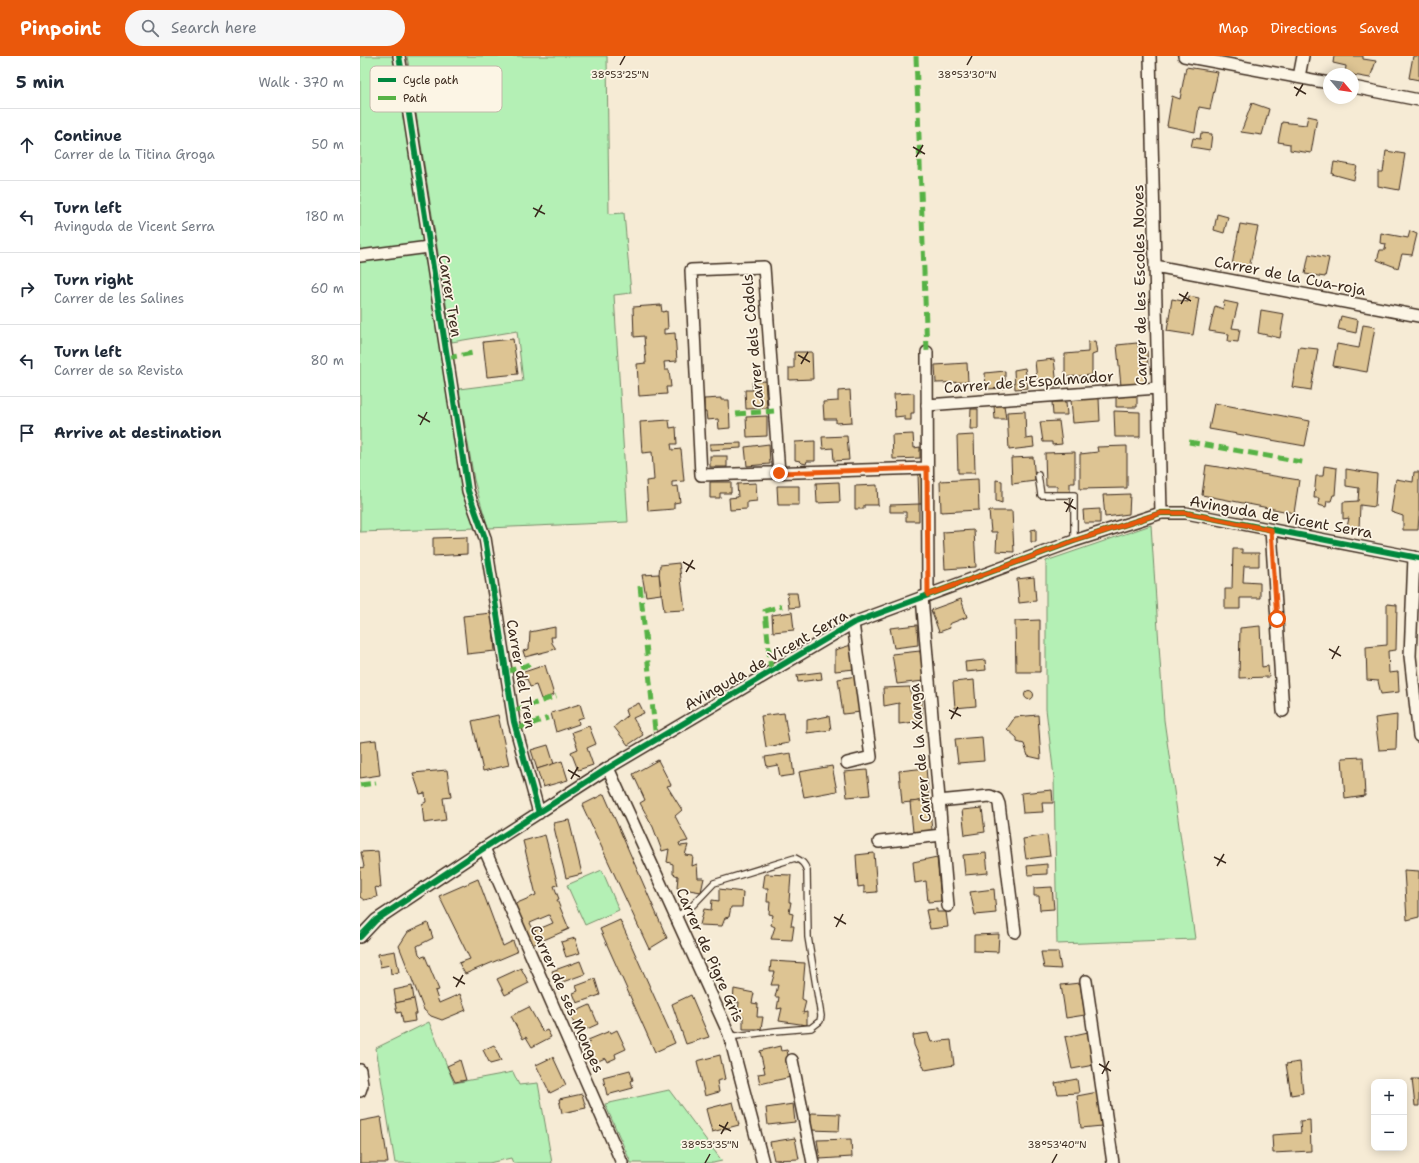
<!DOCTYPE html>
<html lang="en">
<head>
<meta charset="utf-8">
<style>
	body { margin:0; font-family:"Shantell Sans",sans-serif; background:#f6f6f7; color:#1f2937 }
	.controls { position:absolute; right:12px; bottom:12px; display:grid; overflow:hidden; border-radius:8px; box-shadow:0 2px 10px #0003 }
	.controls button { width:36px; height:36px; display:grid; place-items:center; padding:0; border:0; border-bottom:1px solid #e0e1e3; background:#fff; color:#1f2937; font:20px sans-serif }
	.compass { position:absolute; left:963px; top:12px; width:36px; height:36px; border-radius:50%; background:#fff; box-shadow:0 2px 10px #0003; rotate:119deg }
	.stop { position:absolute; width:12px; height:12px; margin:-9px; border:3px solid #ea580c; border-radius:50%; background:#fff }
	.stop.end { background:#ea580c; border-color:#fff; box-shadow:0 1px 4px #0008 }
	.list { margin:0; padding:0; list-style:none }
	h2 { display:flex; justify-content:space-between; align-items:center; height:52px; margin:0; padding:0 16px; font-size:17px }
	h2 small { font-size:13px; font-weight:400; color:#747a83 }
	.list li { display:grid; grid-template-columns:26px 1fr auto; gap:12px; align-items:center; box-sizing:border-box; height:72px; padding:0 16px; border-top:1px solid #e0e1e3 }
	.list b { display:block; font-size:15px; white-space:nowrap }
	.list p { margin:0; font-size:13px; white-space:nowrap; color:#747a83 }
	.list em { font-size:13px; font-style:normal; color:#747a83 }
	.icon { flex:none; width:22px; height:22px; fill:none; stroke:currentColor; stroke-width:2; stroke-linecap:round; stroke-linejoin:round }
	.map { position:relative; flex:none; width:1059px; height:1107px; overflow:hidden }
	header { display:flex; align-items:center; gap:24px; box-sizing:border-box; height:56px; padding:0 20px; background:#ea580c; color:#fff }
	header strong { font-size:19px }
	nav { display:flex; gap:22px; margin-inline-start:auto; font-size:14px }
	.search { width:280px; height:36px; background:#f6f6f7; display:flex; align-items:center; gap:10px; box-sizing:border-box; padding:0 14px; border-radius:22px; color:#747a83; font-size:15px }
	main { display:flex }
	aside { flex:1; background:#fff }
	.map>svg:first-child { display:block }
	.green { fill:#b4f0b5; stroke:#788d6a }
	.building { fill:#ddc493; stroke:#3b2a1e; fill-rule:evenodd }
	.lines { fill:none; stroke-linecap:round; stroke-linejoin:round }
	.service-casing { stroke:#3b2a1e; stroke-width:8 }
	.minor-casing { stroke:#3b2a1e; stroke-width:14 }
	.service { stroke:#fcf5e5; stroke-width:5.5 }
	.minor { stroke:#fcf5e5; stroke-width:11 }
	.quiet { stroke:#57b245; stroke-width:5; stroke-dasharray:10 5; stroke-linecap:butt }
	.cycleway-casing { stroke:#fcf5e5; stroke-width:8 }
	.cycleway { stroke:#00873e; stroke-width:6 }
	.route { stroke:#ea580c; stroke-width:5 }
	.ticks { fill:none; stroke:#3b2a1e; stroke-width:1.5 }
	.labels { text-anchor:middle; stroke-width:3.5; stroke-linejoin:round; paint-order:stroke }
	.street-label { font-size:15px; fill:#3b2a1e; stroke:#fcf5e5 }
	.key { fill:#fcf5e5; stroke:#c2b8a9; stroke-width:1 }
	.key-label { font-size:11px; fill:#3b2a1e }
	.ticks-label { font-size:10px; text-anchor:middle; fill:#3b2a1e; stroke:#fcf5e5; stroke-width:3.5; stroke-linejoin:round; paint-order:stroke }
</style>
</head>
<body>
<header>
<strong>Pinpoint</strong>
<div class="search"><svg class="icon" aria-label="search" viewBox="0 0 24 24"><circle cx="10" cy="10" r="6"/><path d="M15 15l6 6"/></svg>Search here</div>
<nav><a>Map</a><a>Directions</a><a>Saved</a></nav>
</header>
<main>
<aside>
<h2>5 min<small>Walk · 370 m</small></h2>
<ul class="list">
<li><svg class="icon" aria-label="ahead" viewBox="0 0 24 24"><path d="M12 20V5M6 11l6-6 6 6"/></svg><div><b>Continue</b><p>Carrer de la Titina Groga</p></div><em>50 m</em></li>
<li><svg class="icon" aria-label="left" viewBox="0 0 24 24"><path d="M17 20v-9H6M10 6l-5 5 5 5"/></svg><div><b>Turn left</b><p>Avinguda de Vicent Serra</p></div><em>180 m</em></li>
<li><svg class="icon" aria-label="right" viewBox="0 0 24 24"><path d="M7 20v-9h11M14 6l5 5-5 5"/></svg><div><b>Turn right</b><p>Carrer de les Salines</p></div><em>60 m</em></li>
<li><svg class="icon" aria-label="left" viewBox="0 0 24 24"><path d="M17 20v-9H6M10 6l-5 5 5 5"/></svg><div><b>Turn left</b><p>Carrer de sa Revista</p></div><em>80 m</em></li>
<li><svg class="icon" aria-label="arrive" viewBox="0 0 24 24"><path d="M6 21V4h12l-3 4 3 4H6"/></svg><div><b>Arrive at destination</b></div></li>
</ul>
</aside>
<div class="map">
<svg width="1059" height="1107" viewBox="0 0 1059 1107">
	<rect width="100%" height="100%" fill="#f6ebd5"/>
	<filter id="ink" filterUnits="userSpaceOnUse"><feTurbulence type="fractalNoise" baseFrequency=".025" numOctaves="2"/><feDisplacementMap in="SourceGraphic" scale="8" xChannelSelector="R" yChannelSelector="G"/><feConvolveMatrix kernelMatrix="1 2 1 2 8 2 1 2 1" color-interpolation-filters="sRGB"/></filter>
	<g filter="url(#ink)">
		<g class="green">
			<polygon points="0,0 33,0 62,166 63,186 0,195"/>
			<polygon points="47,0 247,0 249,158 264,157 271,237 254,239 268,466 128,472 114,424 99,333 163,325 157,275 92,286"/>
			<polygon points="62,197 67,209 104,429 116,472 0,476 0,202"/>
			<polygon points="791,469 804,664 835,883 697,888 694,721 686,653 686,505"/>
			<polygon points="242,814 259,854 225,869 207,829"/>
			<polygon points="69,966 94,1027 153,1016 159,1029 178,1027 192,1107 153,1107 151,1102 129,1107 35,1107 16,992"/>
			<polygon points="309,1034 362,1105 353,1107 271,1107 245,1048"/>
		</g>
		<g class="building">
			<polygon points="974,0 1003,0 1003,3 1016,5 1010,22 993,19 993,18 985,18 986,10 973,7"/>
			<polygon points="1053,0 1059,0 1059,24 1049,22"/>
			<polygon points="826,11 858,16 850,53 839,51 835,76 807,70 812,40 820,43"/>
			<polygon points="892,47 909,53 902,79 881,76"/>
			<polygon points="948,60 957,62 951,97 930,94 930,88 918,86 922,66 946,69"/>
			<polygon points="841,77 852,78 850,94 831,91 833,82 840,83"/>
			<polygon points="1026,95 1045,98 1039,134 1018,130 1018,116 1023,116"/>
			<polygon points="974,106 997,110 994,124 972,118"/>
			<polygon points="857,158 868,161 864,177 854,174"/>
			<polygon points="880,168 898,171 889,212 872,209"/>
			<polygon points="1050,175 1057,178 1052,199 1042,198 1038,212 1017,204 1020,194 1025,194 1026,188 1020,187 1021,177 1048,182"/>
			<polygon points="949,198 969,202 965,221 945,218"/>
			<polygon points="829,240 839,242 833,279 807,275 812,243 828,246"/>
			<polygon points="864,245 878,248 872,272 880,273 878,286 868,285 869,278 849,275 855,250 863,253"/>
			<polygon points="301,249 302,256 307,255 308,273 304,273 304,278 315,277 317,305 304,306 305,314 309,314 311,331 306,331 307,338 279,340 277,308 286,307 284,280 274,281 273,251"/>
			<polygon points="901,254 924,258 920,282 898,277"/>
			<polygon points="981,260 998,264 996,277 978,273"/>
			<polygon points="1003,269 1015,271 1007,316 973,310 977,288 999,292"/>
			<polygon points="153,283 158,318 127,321 123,286"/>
			<polygon points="735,285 737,297 732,299 732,319 705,321 705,298 728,296 728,286"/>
			<polygon points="777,287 780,296 787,295 788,310 786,312 786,326 761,330 757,289"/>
			<polygon points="939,291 958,293 951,334 932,331"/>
			<polygon points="434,296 452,296 453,323 429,324 429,312 434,312"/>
			<polygon points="694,303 697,330 686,330 686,327 677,325 675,305"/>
			<polygon points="607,307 608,326 576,327 575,309"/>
			<polygon points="665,312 668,332 655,333 654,314"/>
			<polygon points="645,315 645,332 626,333 625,317"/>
			<polygon points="405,325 407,352 386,353 385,334 393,334 392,326"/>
			<polygon points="490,334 492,366 476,367 476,363 464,363 463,346 478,345 478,335"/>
			<polygon points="554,337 554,357 551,357 551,364 544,364 544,360 535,361 534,338"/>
			<polygon points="777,340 777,351 756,351 756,341"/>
			<polygon points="361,342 361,344 369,344 370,372 359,373 358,363 347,364 346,356 344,356 344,343"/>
			<polygon points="739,342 740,365 713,367 711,344"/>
			<polygon points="692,346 706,346 707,359 693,359"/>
			<polygon points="854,347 950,365 945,390 849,373"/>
			<polygon points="644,349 646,363 635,363 634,350"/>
			<polygon points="611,353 618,353 618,373 610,373"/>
			<polygon points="665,355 666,383 673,382 674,391 649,394 647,356"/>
			<polygon points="754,355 780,356 780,381 755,381"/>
			<polygon points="407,360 407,380 387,381 386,361"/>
			<polygon points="309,364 310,372 316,371 317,388 311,388 312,394 321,393 324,425 312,426 312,431 318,430 320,446 314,447 314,453 288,455 286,425 294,424 292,396 282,397 280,366"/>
			<polygon points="699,365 702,388 692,389 692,386 683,386 680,366"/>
			<polygon points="553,378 554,392 560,391 560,402 533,403 532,379"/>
			<polygon points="614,379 615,417 598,417 597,380"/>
			<polygon points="487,380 489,404 474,405 473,392 463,393 462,381"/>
			<polygon points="455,385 455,405 447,405 446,408 442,407 440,405 435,404 435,386"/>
			<polygon points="381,387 381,392 350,394 350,388"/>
			<polygon points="409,388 410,408 387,410 385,391"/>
			<polygon points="767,390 767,432 720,433 720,398 738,396 737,391"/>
			<polygon points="715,396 715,427 710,427 710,436 697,436 697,430 686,430 685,397"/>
			<rect x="350" y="400" width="17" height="11"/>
			<polygon points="673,401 675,425 652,428 651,402"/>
			<polygon points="846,409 939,424 934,457 842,439"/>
			<polygon points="964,410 977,412 975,439 973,439 971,445 967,445 966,451 958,449 959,442 954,442 956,420 963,420"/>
			<polygon points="986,413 1017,418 1015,451 1000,449 999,472 987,471 989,462 983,463 983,446 998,445 999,432 986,430"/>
			<polygon points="1054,416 1059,416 1059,459 1058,474 1043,474 1043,460 1031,456 1036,423 1053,426"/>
			<polygon points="558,418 564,418 564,448 559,448"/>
			<polygon points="618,423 619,454 581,456 580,425"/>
			<polygon points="636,424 642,425 642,447 636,445"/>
			<polygon points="350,426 371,426 371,437 360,437 360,442 350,442"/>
			<polygon points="479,426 480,446 457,447 456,427"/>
			<polygon points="396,427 397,445 387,446 387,453 370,454 369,442 378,441 377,428"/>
			<polygon points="517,429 518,449 504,449 504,453 495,453 495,430"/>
			<polygon points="417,430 439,430 439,449 418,449"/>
			<polygon points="770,438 769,458 745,461 743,439"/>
			<polygon points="559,448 559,465 546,465 546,456 530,456 530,449"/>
			<polygon points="740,453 740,467 724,467 723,454"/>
			<polygon points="629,455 652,455 654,496 636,495 637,476 631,476"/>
			<polygon points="676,473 676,486 671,486 671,474"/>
			<polygon points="614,474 616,511 585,513 583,476"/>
			<polygon points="107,481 107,498 73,500 73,482"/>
			<polygon points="873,493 882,493 882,497 899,497 899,510 884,510 883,526 900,527 900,542 880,542 880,553 865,553 865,533 872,533"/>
			<polygon points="319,507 325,554 304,555 299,518 300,509"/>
			<polygon points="299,518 301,538 286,540 282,519"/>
			<polygon points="674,521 676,545 659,547 657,523"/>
			<polygon points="427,537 437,537 439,551 429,552"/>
			<polygon points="601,543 607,561 589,568 590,572 579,576 571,554"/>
			<polygon points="1027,548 1037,549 1036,594 1028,595 1029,617 1038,616 1039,636 1021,638 1018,625 1007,624 1006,591 1027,589"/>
			<polygon points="432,556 434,574 413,576 412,559"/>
			<polygon points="132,557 135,595 107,598 103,560"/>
			<polygon points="680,564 680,616 656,616 655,565"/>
			<polygon points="557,569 558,589 534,592 530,572"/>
			<polygon points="900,570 902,611 908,610 909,621 879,622 880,572"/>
			<polygon points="195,571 195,581 191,581 192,587 196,593 165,601 163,595 169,593 170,576"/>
			<polygon points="491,589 495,613 475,615 475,594"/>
			<polygon points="560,595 564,625 537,628 532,598"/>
			<polygon points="625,604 626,614 606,616 605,606"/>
			<polygon points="185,609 194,639 181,643 176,629 170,631 167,623 160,625 158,618"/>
			<polygon points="461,616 462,623 438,626 437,619"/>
			<polygon points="496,620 501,656 483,658 478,623"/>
			<polygon points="614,624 616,650 595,652 593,626"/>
			<polygon points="550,631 552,643 562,642 562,665 539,668 539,647 524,650 523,632"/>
			<circle cx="669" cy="639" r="4.5"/>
			<polygon points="279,647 284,657 273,662 283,679 268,689 254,671 267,660 265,654"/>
			<polygon points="220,648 224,661 218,663 219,668 196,676 191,657"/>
			<polygon points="424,657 429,687 406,691 401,660"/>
			<polygon points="138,659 149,709 123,715 112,665"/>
			<polygon points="678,659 681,703 668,700 664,688 657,686 657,682 647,673 655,661"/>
			<polygon points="1037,659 1036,693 1019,694 1015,662"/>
			<polygon points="469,660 471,674 447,677 447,664"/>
			<polygon points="229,670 236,688 227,692 233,709 218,714 211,696 218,693 212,676"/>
			<polygon points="622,681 624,705 598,707 595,683"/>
			<polygon points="16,684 20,719 0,722 0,686"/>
			<polygon points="188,689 194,708 177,713 171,694"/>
			<polygon points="431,697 434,719 420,721 418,709 407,711 405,701"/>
			<polygon points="1003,701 1005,740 985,743 982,702"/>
			<polygon points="298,704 311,729 307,730 322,754 315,760 328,785 319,787 320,790 328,789 325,799 333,800 332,810 337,808 338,822 344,822 341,836 317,832 318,820 313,818 313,808 307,806 309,793 302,795 293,771 280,747 285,744 273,718"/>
			<polygon points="202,705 208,724 183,731 177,713"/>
			<polygon points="472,710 477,735 444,741 439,716"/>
			<polygon points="566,712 569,744 542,747 539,715"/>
			<polygon points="87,714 91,741 83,742 86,764 64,767 62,748 66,746 65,737 60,738 53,717"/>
			<polygon points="507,714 510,739 487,741 484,716"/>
			<polygon points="692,734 693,747 682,747 683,756 663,757 661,737"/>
			<polygon points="244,738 307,882 289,893 222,749"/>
			<polygon points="569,744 572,774 553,776 550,746"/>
			<polygon points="622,752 625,776 605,779 602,754"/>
			<polygon points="209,764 222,818 206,822 193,767"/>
			<path d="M185 779 198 829 194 830 199 843 197 844 209 873 172 889 155 848 176 839 163 785ZM189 859 193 867 174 875 170 867Z"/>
			<polygon points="687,779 690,800 666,803 663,783"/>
			<polygon points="18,795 21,832 15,831 17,841 4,844 0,841 0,812 4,811 1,796"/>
			<polygon points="514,797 517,836 504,837 504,830 498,831 496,799"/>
			<polygon points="626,797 628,817 605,819 603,799"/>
			<polygon points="577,801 581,845 568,846 566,825 555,827 553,806"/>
			<polygon points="687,808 687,818 668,819 667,810"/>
			<polygon points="1044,814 1059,815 1059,861 1047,864"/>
			<polygon points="405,818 431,819 429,846 431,846 429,857 433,858 431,870 434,870 432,884 411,883 415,871 411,869 413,859 409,858 410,846 407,846 408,832 403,832"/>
			<polygon points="118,823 143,890 153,885 157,896 105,918 99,907 110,903 79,840"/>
			<polygon points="692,831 694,853 680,854 679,840 674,840 674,832"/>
			<polygon points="359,833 383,836 382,851 371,851 369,861 365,862 362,870 340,869 344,853 351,854 352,844 359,845"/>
			<polygon points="634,833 636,857 615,859 610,836"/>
			<polygon points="577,853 577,856 586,856 588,871 570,873 566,854"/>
			<polygon points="260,864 315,987 295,996 240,873"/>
			<polygon points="68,867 73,882 57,890 59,898 62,901 65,900 79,934 75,935 79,947 100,938 106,954 82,964 71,960 64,954 39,890 48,876"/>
			<polygon points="639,878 638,896 614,895 614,879"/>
			<polygon points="215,882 220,897 206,901 201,886"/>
			<polygon points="35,895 39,916 31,918 30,909 20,911 18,898"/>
			<polygon points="681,896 698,896 701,913 684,912"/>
			<polygon points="220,905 225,918 197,928 192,915"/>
			<polygon points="411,905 445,907 442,943 446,945 443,957 447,956 447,969 419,965 422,952 417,953 419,941 415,941 418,929 411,929 415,916 410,916"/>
			<polygon points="161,912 169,927 145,939 137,923"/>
			<polygon points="235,923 240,939 217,947 213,937 218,935 216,930"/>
			<polygon points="720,927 725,959 706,962 701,929"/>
			<polygon points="52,930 54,943 36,947 34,934"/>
			<polygon points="374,933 394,937 392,947 398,948 397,961 403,961 401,973 383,973 383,960 378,958 379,946 373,946"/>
			<polygon points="331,939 349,981 326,988 312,948"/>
			<polygon points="54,943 57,958 54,958 55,965 43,967 41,956 37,957 35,947"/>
			<polygon points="230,949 238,968 218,977 210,958"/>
			<polygon points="169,951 183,976 187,974 191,981 172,991 166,981 163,983 151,960"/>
			<polygon points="257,974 266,993 255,998 256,1002 247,1006 245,1002 230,1009 225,998 227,997 224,989 230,986 228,984 245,977 250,975 251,977"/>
			<polygon points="728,976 734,1009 712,1013 705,981"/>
			<polygon points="568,977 571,986 591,984 594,1009 565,1014 554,989 553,979"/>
			<polygon points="134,989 141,1005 130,1008 123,994"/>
			<polygon points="420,990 421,995 427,994 431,1014 431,1021 400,1028 398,1018 405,1017 400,995"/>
			<polygon points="360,999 365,1023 357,1025 359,1036 345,1040 337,1005"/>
			<polygon points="193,1001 206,1029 190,1037 176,1009"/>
			<polygon points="100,1004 106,1024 95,1026 87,1010"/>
			<polygon points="940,1006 943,1037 931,1039 926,1008"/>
			<polygon points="270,1014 273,1024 271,1025 273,1032 247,1039 243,1021"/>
			<polygon points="717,1023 719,1037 698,1038 695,1027"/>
			<polygon points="1052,1023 1059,1023 1059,1050 1055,1050"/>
			<polygon points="738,1036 742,1070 721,1072 717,1040"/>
			<polygon points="222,1038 226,1052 202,1057 199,1043"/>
			<polygon points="373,1046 379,1069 352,1076 346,1053"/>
			<polygon points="433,1048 435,1066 408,1069 406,1052"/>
			<polygon points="451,1057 480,1058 479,1075 451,1074"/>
			<polygon points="21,1061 28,1107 0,1107 0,1065"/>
			<polygon points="950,1064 951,1095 913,1097 912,1079 941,1077 940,1065"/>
			<polygon points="435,1082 439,1103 414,1104 410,1086"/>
			<polygon points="491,1083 492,1101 460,1103 457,1084"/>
		</g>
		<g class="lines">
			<g class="service-casing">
				<g id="service">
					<polyline points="678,419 681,439 714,439 714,485"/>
					<path d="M316 861 333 849 354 827 435 802C442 805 445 808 447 815L448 881 461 960 460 965 451 972 415 975 376 980 370 978"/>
				</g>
			</g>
			<g class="minor-casing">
				<g id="minor">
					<polyline points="39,0 49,58 108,435 125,482 154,666 179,757"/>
					<polyline points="790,0 801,457"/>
					<polyline points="824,0 969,27"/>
					<polyline points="939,21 943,0"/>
					<polyline points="993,31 1059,44"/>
					<polyline points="0,200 69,191"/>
					<polyline points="795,210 1059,260"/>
					<polyline points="567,296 568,539"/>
					<polyline points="567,349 798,332"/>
					<polyline points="419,417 404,211 331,214 341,419 567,412"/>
					<polyline points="911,474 923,655"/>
					<polyline points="1054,501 1050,600 1059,680"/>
					<polyline points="562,541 588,850"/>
					<polyline points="487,707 511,701 493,567"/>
					<polyline points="248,712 369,978 403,1107"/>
					<polyline points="578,745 630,740 637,743 639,748 655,876"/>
					<polyline points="519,786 582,779"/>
					<polyline points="124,792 262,1107"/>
					<polyline points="0,881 16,864 124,792 248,712 493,567 714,485 801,457 826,457 1059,502"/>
					<polyline points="726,925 753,1107"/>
					<polyline points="432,1004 453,1107"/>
					<polyline points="0,1014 2,1029 0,1035"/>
				</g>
			</g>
			<use href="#service" class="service"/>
			<use href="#minor" class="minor"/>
			<g class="quiet">
				<polyline points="556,0 567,296"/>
				<polyline points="87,302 113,297"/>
				<polyline points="376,358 414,355"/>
				<polyline points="829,386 947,407"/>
				<polyline points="280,530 296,684"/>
				<polyline points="411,615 405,555 422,550"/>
				<polyline points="146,616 171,608"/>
				<polyline points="153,655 196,640"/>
				<polyline points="156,673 188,662"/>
				<polyline points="0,729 16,727"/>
			</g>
			<g class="cycleway-casing">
				<g id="cycleway">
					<polyline points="39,0 49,58 108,435 125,482 154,666 179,757"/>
					<polyline points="0,881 16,864 124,792 248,712 493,567 714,485 801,457 826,457 1059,502"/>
				</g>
			</g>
			<use href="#cycleway" class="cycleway"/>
		</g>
	</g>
	<g class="lines" filter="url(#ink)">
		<polyline class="route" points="419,417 567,412 568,539 714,485 801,457 826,457 911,474 917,563"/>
	</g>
	<path class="ticks" d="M260 9 265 0M607 9 612 0M934 31 946 38M936 40 943 28M553 91 565 98M556 101 563 89M173 152 185 158M175 161 182 149M819 238 831 245M821 248 828 236M438 299 450 306M441 308 448 296M58 359 70 366M60 369 67 356M704 446 716 453M706 456 713 443M323 506 335 513M326 516 333 504M969 593 981 600M972 603 979 590M589 654 601 660M591 663 598 651M208 714 220 721M211 723 218 711M854 801 866 807M857 810 864 798M474 861 486 868M476 871 483 858M93 921 105 928M96 931 103 919M739 1008 751 1015M742 1018 749 1005M359 1069 371 1075M361 1078 368 1066M345 1107 350 1098M692 1107 697 1098"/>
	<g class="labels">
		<g class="street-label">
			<text transform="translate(930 220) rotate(11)" y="5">Carrer de la Cua-roja</text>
			<text transform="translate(780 229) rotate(-91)" y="5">Carrer de les Escoles Noves</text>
			<text transform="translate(90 240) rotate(81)" y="5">Carrer Tren</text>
			<text transform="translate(393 285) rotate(-95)" y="5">Carrer dels Còdols</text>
			<text transform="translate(669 326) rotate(-4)" y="5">Carrer de s'Espalmador</text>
			<text transform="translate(921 461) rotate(10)" y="5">Avinguda de Vicent Serra</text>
			<text transform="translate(406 604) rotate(-30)" y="5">Avinguda de Vicent Serra</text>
			<text transform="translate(161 618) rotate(80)" y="5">Carrer del Tren</text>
			<text transform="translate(560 697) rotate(-95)" y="5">Carrer de la Xanga</text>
			<text transform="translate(350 899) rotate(66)" y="5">Carrer de Pigre Gris</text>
			<text transform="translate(207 943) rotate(66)" y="5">Carrer de ses Monges</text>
		</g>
	</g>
	<rect x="10" y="10" width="132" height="46" rx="6" class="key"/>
	<rect x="18" y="22" width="18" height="4" fill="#00873e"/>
	<rect x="18" y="40" width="18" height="4" fill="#57b245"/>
	<g class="key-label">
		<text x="43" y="28">Cycle path</text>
		<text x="43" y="46">Path</text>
	</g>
	<g class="ticks-label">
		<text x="260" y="22">38°53'25"N</text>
		<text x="607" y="22">38°53'30"N</text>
		<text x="350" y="1092">38°53'35"N</text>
		<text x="697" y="1092">38°53'40"N</text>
	</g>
</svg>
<div class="controls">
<button>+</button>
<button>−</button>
</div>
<svg class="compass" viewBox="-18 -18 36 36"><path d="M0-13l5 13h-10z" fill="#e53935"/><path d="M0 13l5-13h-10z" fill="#747a83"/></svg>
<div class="stop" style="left:917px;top:563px"></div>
<div class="stop end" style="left:419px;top:417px"></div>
</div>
</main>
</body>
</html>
